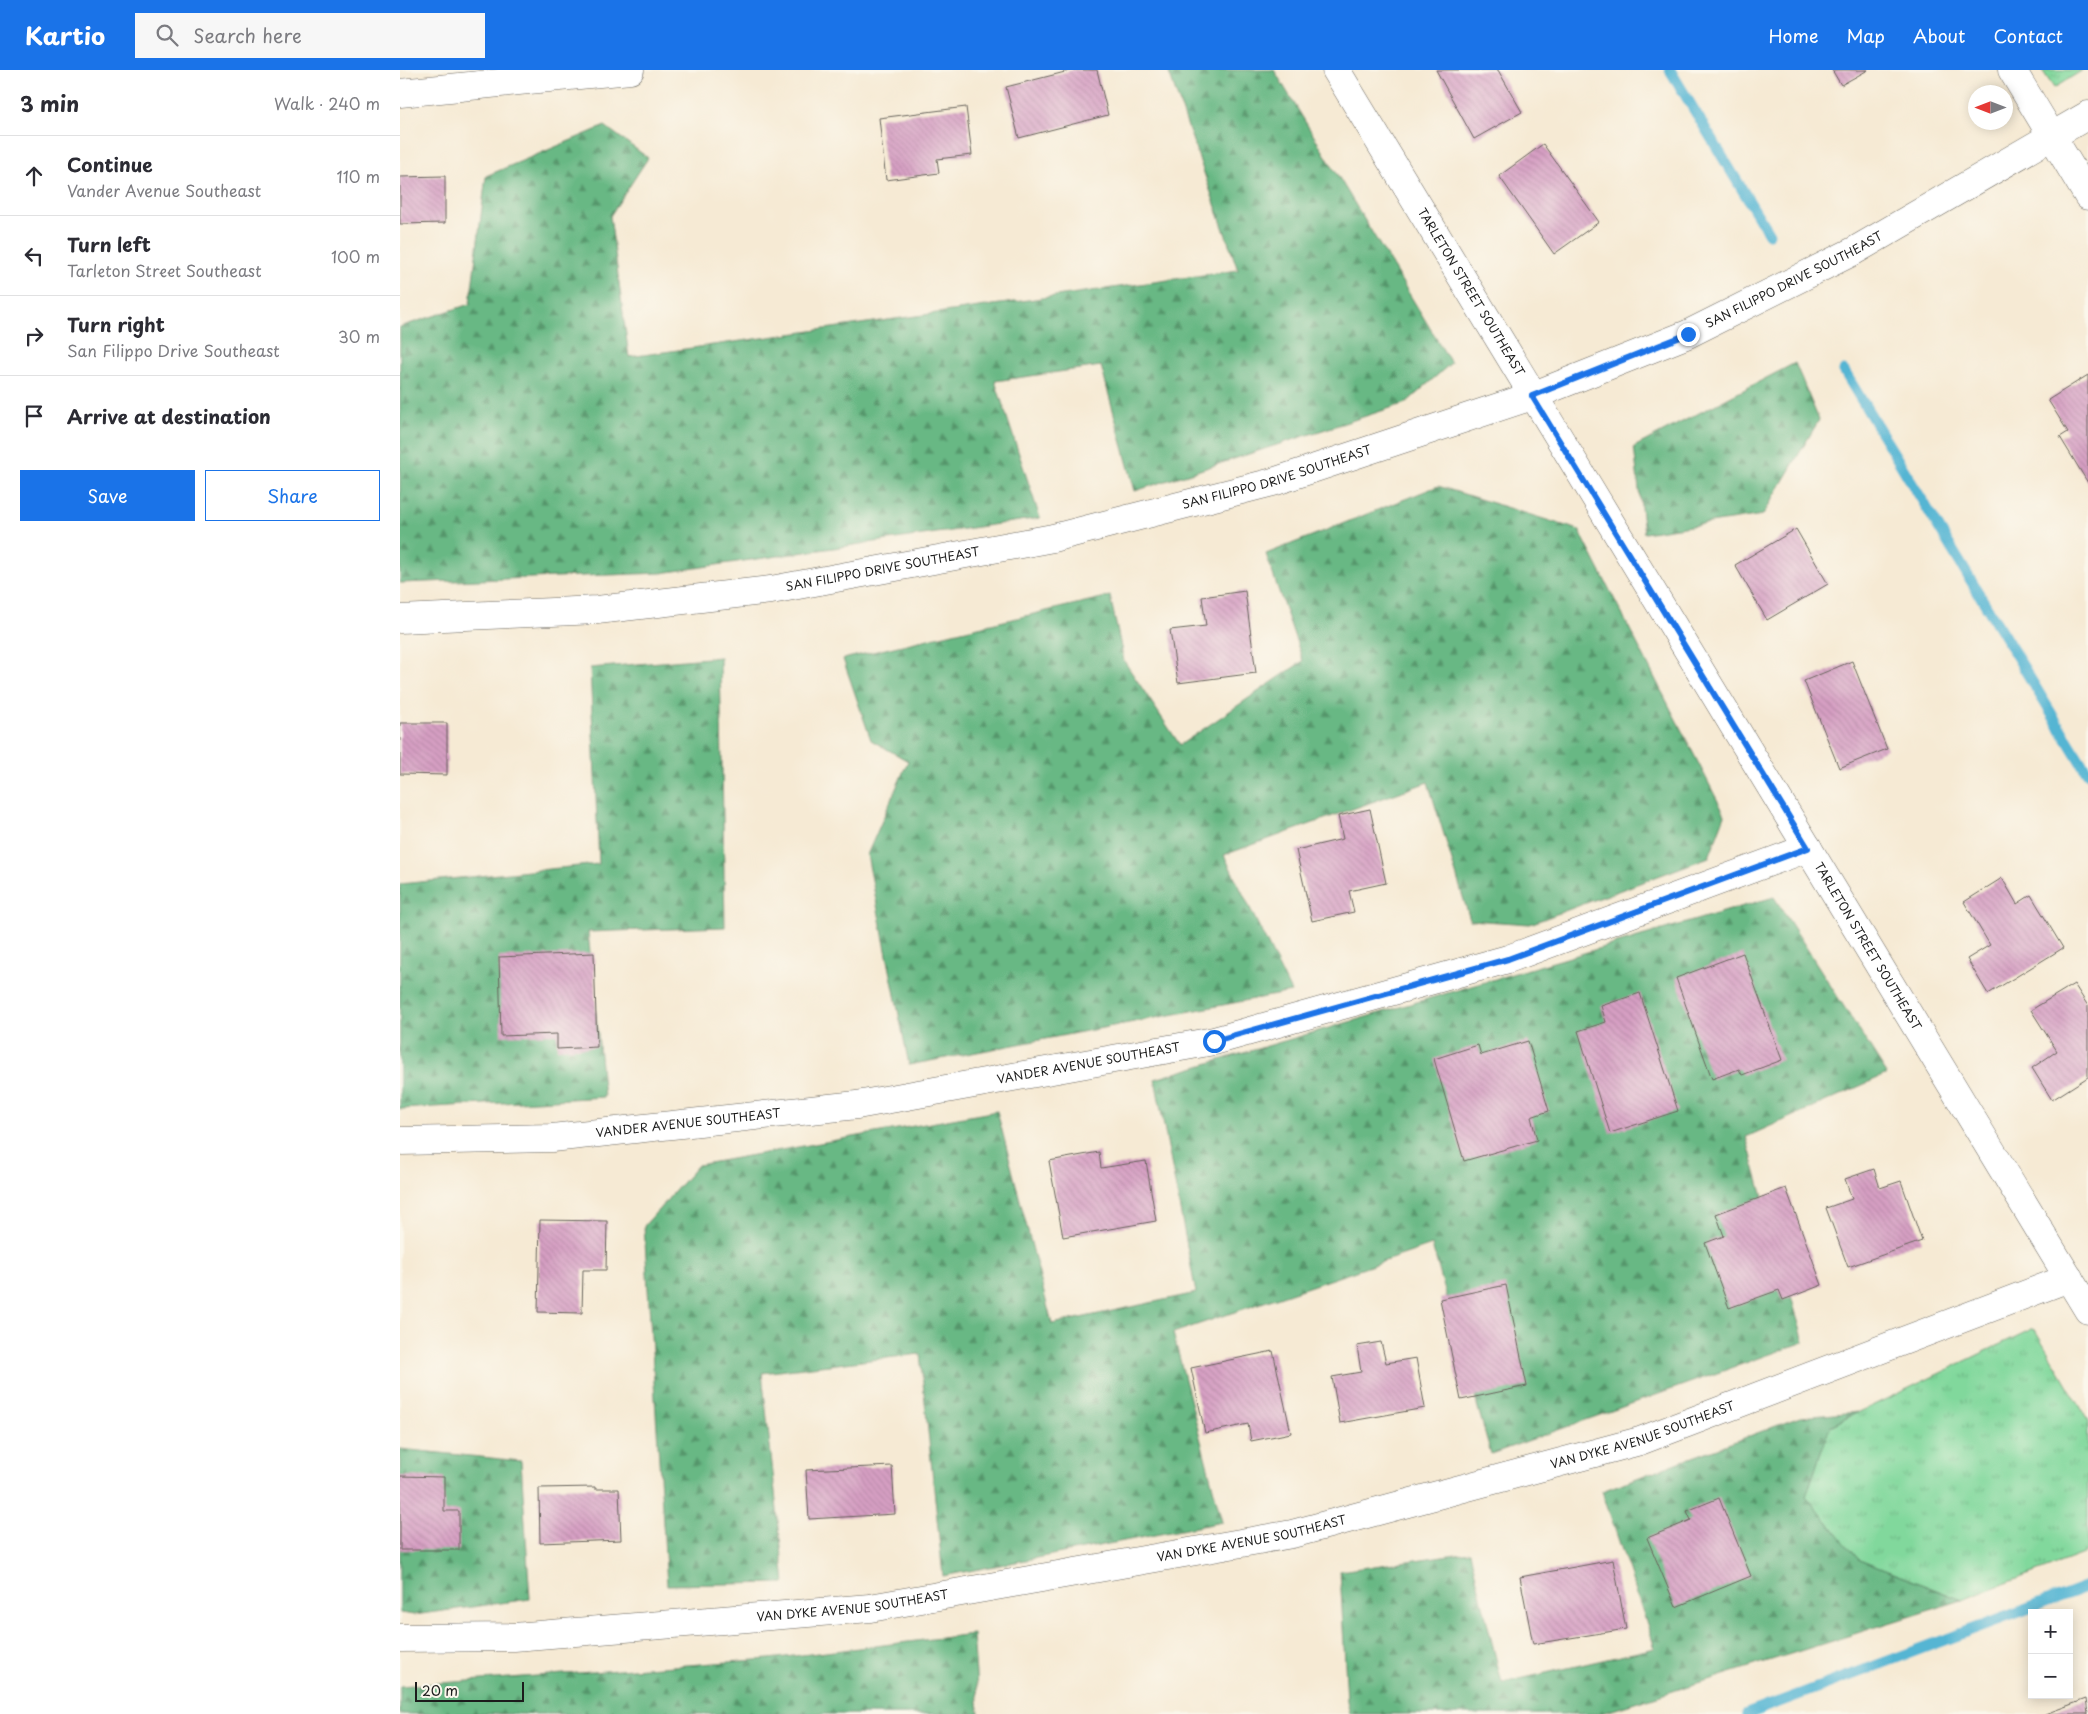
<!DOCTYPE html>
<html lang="en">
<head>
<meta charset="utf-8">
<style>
	body { margin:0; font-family:"Playpen Sans",sans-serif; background:#f7f7f7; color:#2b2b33 }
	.controls { position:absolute; right:15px; bottom:15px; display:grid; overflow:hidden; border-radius:0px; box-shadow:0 2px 12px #0003 }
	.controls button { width:45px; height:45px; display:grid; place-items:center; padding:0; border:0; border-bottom:1px solid #e1e1e2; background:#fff; color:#2b2b33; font:25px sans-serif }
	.compass { position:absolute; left:1568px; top:15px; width:45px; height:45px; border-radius:50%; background:#fff; box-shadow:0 2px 12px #0003; rotate:270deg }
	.scale { position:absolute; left:15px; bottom:12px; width:109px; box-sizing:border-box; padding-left:5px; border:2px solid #1c1c1c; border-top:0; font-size:14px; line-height:18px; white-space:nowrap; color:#1c1c1c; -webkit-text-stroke:4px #fbf7ec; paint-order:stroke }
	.stop { position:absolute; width:15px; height:15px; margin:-11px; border:4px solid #1a73e8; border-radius:50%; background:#fff }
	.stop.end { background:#1a73e8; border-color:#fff; box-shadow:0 1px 5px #0008 }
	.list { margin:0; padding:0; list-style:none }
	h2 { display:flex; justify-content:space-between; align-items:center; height:65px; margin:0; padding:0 20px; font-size:21px }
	h2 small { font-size:16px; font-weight:400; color:#7c7c81 }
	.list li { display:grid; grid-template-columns:32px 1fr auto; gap:15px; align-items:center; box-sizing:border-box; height:80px; padding:0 20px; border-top:1px solid #e1e1e2 }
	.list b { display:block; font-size:19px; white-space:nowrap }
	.list p { margin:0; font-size:16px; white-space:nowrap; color:#7c7c81 }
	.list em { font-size:16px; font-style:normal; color:#7c7c81 }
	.actions { display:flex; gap:10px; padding:15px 20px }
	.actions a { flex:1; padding:11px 0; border:1px solid #1a73e8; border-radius:0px; text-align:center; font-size:18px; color:#1a73e8 }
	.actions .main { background:#1a73e8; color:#fff }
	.icon { flex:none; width:28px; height:28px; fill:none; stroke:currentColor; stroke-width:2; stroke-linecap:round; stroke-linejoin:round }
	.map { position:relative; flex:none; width:1688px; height:1644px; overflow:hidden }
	header { display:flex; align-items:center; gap:30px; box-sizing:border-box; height:70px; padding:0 25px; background:#1a73e8; color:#fff }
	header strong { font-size:24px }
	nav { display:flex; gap:28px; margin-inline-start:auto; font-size:18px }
	.search { width:350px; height:45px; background:#f7f7f7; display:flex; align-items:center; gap:12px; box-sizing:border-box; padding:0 18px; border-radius:0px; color:#7c7c81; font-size:19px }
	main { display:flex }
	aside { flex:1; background:#fff }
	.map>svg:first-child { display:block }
	.grass { fill:url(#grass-tufts); stroke:#4e7a5c }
	.forest { fill:url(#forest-firs); stroke:#426a50 }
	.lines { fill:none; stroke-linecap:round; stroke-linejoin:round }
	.stream { stroke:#55b5d3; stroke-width:11 }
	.building { fill:url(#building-back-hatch) }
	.minor-casing { stroke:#68645c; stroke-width:29 }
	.tertiary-casing { stroke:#68645c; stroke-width:29 }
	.minor { stroke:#fff; stroke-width:28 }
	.tertiary { stroke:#fff; stroke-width:28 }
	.route { stroke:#1a73e8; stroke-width:6 }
	.labels { text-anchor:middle; stroke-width:4; stroke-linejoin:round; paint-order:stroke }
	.street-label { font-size:12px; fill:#1c1c1c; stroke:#fbf7ec }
</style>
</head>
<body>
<header>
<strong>Kartio</strong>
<div class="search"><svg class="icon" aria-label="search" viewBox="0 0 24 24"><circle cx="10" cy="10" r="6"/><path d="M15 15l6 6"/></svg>Search here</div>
<nav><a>Home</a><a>Map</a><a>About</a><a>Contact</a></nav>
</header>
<main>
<aside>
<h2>3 min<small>Walk · 240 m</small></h2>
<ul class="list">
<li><svg class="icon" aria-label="ahead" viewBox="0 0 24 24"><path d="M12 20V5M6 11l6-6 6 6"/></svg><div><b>Continue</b><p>Vander Avenue Southeast</p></div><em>110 m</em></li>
<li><svg class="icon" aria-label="left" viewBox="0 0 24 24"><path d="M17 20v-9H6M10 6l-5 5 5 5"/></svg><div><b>Turn left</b><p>Tarleton Street Southeast</p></div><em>100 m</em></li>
<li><svg class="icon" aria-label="right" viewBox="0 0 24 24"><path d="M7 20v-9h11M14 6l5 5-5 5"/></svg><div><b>Turn right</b><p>San Filippo Drive Southeast</p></div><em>30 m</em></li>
<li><svg class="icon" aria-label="arrive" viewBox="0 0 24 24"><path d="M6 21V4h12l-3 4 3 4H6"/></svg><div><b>Arrive at destination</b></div></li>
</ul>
<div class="actions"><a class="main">Save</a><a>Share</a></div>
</aside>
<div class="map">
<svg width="1688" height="1644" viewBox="0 0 1688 1644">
	<defs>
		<pattern id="grass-tufts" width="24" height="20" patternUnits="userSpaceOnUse" patternTransform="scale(1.25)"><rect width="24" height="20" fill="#81d89c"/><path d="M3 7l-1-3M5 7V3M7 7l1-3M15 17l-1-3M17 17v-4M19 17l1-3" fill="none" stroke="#6fb986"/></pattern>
		<pattern id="forest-firs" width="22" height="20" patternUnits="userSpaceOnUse" patternTransform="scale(1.25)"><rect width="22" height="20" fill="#68b884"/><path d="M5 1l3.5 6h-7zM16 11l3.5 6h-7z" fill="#55956b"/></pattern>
		<pattern id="building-back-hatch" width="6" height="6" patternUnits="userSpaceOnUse" patternTransform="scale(1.25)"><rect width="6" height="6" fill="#d69fc3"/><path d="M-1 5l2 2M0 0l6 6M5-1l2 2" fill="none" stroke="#b788a7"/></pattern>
	</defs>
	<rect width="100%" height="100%" fill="#fbf7ec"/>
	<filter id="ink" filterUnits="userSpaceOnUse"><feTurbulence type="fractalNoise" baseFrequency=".02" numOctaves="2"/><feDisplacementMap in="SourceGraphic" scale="10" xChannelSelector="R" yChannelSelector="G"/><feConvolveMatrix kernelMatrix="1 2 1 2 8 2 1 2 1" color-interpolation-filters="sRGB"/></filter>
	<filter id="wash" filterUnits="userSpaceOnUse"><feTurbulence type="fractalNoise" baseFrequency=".0096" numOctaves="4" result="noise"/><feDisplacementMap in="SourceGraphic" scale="20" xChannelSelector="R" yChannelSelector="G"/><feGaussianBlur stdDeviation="1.12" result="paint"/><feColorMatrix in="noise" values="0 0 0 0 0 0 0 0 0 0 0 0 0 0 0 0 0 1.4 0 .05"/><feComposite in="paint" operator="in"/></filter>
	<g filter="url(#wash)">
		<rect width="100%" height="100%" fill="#f6ead4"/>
		<g class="grass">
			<polygon points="1642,0 1683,0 1654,18"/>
			<polygon points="1634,1258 1688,1350 1688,1482 1562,1530 1459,1490 1406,1426 1430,1356"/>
		</g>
		<g class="forest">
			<polygon points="768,0 874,0 1051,293 1006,333 735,421 701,296 595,311 640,448 261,503 0,513 0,257 70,234 86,106 205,56 248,88 210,146 229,287 838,200"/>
			<polygon points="1395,293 1419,350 1363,445 1244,463 1234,377"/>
			<polygon points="1038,416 1179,460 1325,745 1309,787 1130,854 1070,850 1028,712 824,785 891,922 509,995 467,785 508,691 471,670 443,589 710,526 724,591 780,675 903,591 866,484"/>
			<polygon points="320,587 325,857 188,862 204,1027 0,1039 0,814 199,794 190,598"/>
			<polygon points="1374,827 1487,1004 1346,1067 1404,1272 1091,1384 1032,1175 773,1263 822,1452 543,1506 520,1284 362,1303 385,1513 267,1515 244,1156 298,1095 597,1041 652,1254 796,1223 755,1009"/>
			<polygon points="1458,1342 1430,1356 1406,1426 1459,1490 1562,1530 1200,1644 950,1644 947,1631 940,1501 1070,1482 1102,1613 1255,1578 1202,1421 1400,1347"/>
			<polygon points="0,1379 121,1391 130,1529 14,1545 0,1543"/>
			<polygon points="573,1564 579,1644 0,1644 0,1616 369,1589"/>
		</g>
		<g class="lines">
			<g class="stream">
				<polyline points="1270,0 1369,164"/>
				<polyline points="1444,301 1688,704"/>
				<polyline points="1347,1644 1688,1516"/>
			</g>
		</g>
		<g id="blocks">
			<g class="building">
				<polygon points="673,0 697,0 708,45 619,68 606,17"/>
				<polygon points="1036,0 1098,0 1122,42 1074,69"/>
				<polygon points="1432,0 1468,0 1441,15"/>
				<polygon points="566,37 572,85 537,89 539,103 486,110 479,48"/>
				<polygon points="1143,74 1199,152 1154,184 1099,106"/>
				<polygon points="45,106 45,153 0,154 0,107"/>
				<polygon points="1688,305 1688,413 1660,367 1668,362 1648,330"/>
				<polygon points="1396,459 1428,514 1367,550 1335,495"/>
				<polygon points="845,521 856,603 778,613 770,560 806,556 802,527"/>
				<polygon points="1452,591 1487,679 1439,698 1404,611"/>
				<polygon points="0,653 47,653 47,705 0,704"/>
				<polygon points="970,739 986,813 949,821 954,842 912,851 896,780 943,769 938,746"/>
				<polygon points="1602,808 1617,834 1631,825 1663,878 1588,924 1567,889 1590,875 1564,832"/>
				<polygon points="194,883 197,977 157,979 157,964 101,966 99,887"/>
				<polygon points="1343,883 1382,990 1342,1005 1339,999 1312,1009 1276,908"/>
				<polygon points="1674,914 1688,936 1688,1007 1652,1030 1632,998 1657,981 1631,940"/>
				<polygon points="1240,923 1278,1041 1210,1063 1178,961 1206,952 1201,936"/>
				<polygon points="1128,971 1149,1041 1131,1047 1137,1070 1064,1091 1034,989 1078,975 1081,985"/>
				<polygon points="699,1082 701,1098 746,1091 756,1151 663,1167 649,1091"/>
				<polygon points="1474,1099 1480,1118 1501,1111 1522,1171 1448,1197 1426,1138 1452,1129 1445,1109"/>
				<polygon points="1386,1118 1422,1215 1383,1230 1379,1220 1329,1238 1305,1173 1324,1166 1316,1144"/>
				<polygon points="140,1150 207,1151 206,1200 183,1200 182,1243 138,1242"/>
				<polygon points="1106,1215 1127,1316 1061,1330 1040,1229"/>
				<polygon points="981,1272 986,1293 1016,1288 1025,1338 940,1353 932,1307 961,1302 957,1276"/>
				<polygon points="873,1281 891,1363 851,1371 848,1354 805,1363 791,1298"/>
				<polygon points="492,1396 495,1444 409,1449 406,1400"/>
				<polygon points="0,1406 44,1407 44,1441 59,1441 59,1480 0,1480"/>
				<polygon points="195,1417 195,1419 219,1419 221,1470 140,1473 139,1418"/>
				<polygon points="1319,1428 1351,1506 1276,1537 1247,1468 1291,1450 1287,1441"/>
				<polygon points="1213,1490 1226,1559 1133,1574 1120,1507"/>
				<polygon points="1686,1629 1688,1644 1645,1644"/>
			</g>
		</g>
	</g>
	<g filter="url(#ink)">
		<use href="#blocks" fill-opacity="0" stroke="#68645c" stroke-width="1"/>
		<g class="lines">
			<g class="minor-casing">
				<g id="minor">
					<path id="s1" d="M936 0 1688 1240"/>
					<polyline points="1612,0 1688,126"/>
					<polyline points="0,23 230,0"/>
					<path id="s2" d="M0 1071 152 1068 457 1035 814 971 1108 889 1408 778"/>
					<path id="s3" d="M0 1568 114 1567 470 1538 892 1464 1240 1371 1669 1208"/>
				</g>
			</g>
			<g class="tertiary-casing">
				<g id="tertiary">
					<path id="s4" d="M0 549 197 540 371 520 653 468 873 412 1132 326 1288 264 1454 181 1688 45"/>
				</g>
			</g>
			<use href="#minor" class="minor"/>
			<use href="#tertiary" class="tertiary"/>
		</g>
	</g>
	<g class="lines" filter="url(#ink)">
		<polyline class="route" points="814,971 1108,889 1408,778 1132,326 1288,264"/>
	</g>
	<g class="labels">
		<g class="street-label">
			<text dy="4" stroke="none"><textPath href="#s4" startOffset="1446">SAN FILIPPO DRIVE SOUTHEAST</textPath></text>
			<text dy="4" stroke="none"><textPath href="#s1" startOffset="260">TARLETON STREET SOUTHEAST</textPath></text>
			<text dy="4" stroke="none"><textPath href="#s4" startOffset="891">SAN FILIPPO DRIVE SOUTHEAST</textPath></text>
			<text dy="4" stroke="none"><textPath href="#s4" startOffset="486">SAN FILIPPO DRIVE SOUTHEAST</textPath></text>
			<text dy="4" stroke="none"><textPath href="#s1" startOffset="1025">TARLETON STREET SOUTHEAST</textPath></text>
			<text dy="4" stroke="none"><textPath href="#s2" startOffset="694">VANDER AVENUE SOUTHEAST</textPath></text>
			<text dy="4" stroke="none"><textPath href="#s2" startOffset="289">VANDER AVENUE SOUTHEAST</textPath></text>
			<text dy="4" stroke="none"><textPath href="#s3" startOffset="1264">VAN DYKE AVENUE SOUTHEAST</textPath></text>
			<text dy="4" stroke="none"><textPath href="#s3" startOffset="859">VAN DYKE AVENUE SOUTHEAST</textPath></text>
			<text dy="4" stroke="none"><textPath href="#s3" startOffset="454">VAN DYKE AVENUE SOUTHEAST</textPath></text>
		</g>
	</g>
</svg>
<div class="controls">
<button>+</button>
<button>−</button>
</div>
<svg class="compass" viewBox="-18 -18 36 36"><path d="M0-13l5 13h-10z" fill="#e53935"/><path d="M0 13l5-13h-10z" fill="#7c7c81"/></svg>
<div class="scale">20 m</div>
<div class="stop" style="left:814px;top:971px"></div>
<div class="stop end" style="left:1288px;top:264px"></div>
</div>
</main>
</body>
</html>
